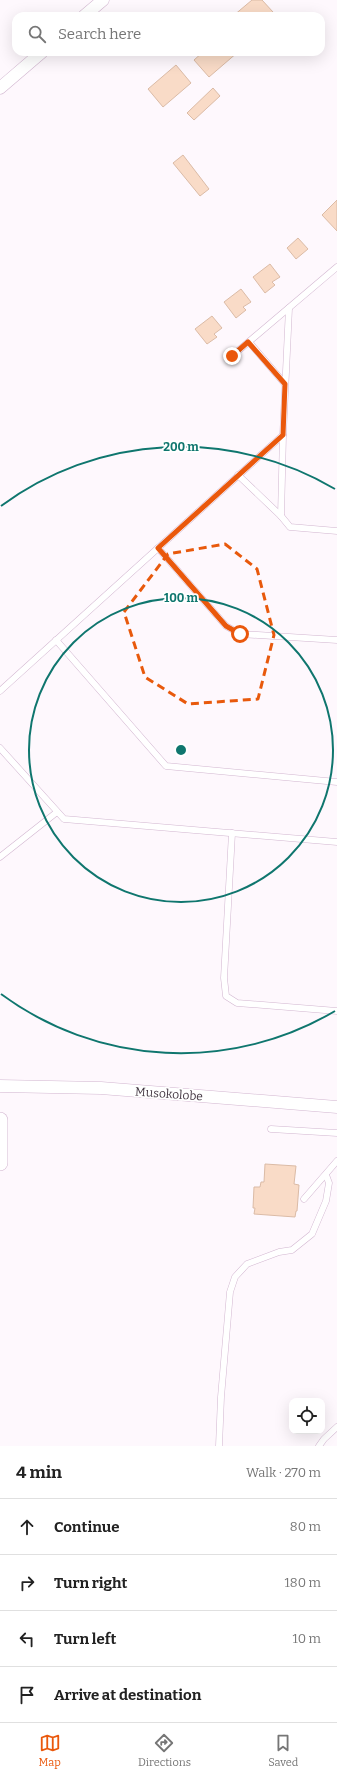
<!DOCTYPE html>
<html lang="en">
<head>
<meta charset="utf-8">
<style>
	body { margin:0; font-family:Bitter,serif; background:#f2f2f2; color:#222 }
	.controls { position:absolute; right:12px; bottom:12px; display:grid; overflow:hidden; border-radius:8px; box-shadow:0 4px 16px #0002 }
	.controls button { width:36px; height:36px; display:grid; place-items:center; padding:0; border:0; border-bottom:1px solid #e0e0e0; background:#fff; color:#222; font:20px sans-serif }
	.stop { position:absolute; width:12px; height:12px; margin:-9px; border:3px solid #ea580c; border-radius:50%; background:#fff }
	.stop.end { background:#ea580c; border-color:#fff; box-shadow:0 1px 4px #0008 }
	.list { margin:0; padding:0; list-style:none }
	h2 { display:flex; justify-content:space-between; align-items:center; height:52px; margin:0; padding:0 16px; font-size:17px }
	h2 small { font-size:13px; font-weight:400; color:#767676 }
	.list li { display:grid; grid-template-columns:26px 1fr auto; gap:12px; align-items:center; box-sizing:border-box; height:56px; padding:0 16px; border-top:1px solid #e0e0e0 }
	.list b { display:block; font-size:15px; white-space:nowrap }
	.list em { font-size:13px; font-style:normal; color:#767676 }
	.icon { flex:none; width:22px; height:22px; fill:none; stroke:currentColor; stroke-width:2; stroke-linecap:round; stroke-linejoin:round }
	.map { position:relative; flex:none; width:337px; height:1446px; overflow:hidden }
	.search { position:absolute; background:#fff; box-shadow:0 4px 16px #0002; left:12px; right:12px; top:12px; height:44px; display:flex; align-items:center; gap:10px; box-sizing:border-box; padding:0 14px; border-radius:12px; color:#767676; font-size:15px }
	.sheet { height:276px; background:#fff }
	nav { display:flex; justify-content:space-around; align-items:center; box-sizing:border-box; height:56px; border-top:1px solid #e0e0e0; background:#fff; font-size:11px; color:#767676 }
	nav a { display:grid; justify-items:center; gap:2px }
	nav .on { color:#ea580c }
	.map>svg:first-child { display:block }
	.building { fill:#f9dbc7; stroke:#dbbba6 }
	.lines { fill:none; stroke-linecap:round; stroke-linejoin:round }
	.service-casing { stroke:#d2b6d0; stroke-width:7 }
	.minor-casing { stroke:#d2b6d0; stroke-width:13 }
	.tertiary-casing { stroke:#d2b6d0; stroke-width:16 }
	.service { stroke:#fff; stroke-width:6 }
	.minor { stroke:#fff; stroke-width:12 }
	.tertiary { stroke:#fff; stroke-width:15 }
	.route { stroke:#ea580c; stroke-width:5 }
	.marked { fill:none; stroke:#e8590c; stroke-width:3; stroke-dasharray:8 5; stroke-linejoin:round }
	.ring { fill:none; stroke:#0f766e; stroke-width:2 }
	.labels { text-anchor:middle; stroke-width:3.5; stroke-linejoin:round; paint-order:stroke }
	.street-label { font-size:12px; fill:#443843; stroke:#fff }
	.centre { fill:#0f766e; stroke:#fff; stroke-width:2 }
	.ring-label { font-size:12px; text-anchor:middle; font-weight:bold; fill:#0f766e; stroke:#fff; stroke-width:3.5; stroke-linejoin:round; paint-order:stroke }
</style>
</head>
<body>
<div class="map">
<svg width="337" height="1446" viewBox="0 0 337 1446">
	<rect width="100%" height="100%" fill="#fef8fd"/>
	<g class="building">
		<polygon points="252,0 262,0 273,12 268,16 233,16"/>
		<polygon points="203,52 238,52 209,77 194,60"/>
		<polygon points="176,65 191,83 163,107 148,89"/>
		<polygon points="213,88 220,96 194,120 187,113"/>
		<polygon points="183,155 209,189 200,196 173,163"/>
		<polygon points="337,200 337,231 322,215"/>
		<polygon points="298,238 308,249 296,259 287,248"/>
		<polygon points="270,264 280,277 272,282 275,285 265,293 253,277"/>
		<polygon points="241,289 251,302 243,307 246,310 236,318 224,302"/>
		<polygon points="212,316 222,328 214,334 217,337 207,344 195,329"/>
		<polygon points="265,1164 296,1166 294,1184 299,1185 297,1211 296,1211 295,1217 254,1214 255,1208 253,1208 254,1187 260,1187 261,1182 264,1182"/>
	</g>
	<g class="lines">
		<g class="service-casing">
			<g id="service">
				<polyline points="249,342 285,384"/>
				<polyline points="232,356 337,267"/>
				<polyline points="283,435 281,516 290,527 337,531"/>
				<polyline points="238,475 281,516"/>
				<polyline points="158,548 226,626 240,634 337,640"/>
				<polyline points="56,640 166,766 337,782"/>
				<polyline points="0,691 283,435 289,308"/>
				<polyline points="0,748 64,819 337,842"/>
				<polyline points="232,833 224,978 226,996 237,1003 337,1011"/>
				<polyline points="0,857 57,812"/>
				<polyline points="271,1129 337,1133"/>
				<polyline points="304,1199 337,1161"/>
				<polyline points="219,1446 221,1397 230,1292 235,1277 247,1264 279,1252 292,1250 312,1234 326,1201 329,1183 326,1175"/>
				<polyline points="319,1446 324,1439 337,1427"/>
			</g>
		</g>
		<g class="minor-casing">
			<g id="minor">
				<polyline points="84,16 103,0"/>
				<polyline points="0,88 42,52"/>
				<polyline points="0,1086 101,1088 337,1107"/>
			</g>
		</g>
		<g class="tertiary-casing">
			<polyline id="tertiary" points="0,1120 0,1163"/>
		</g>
		<use href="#service" class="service"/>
		<use href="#minor" class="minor"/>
		<use href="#tertiary" class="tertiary"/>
	</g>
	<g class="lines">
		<polyline class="route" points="232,356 248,342 285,384 283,435 158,548 226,626 240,634"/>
	</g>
	<path class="marked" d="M225 544 257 569 274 635 258 699 188 704 145 677 124 612 168 554Z"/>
	<g class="ring">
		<circle cx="181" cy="750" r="152"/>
		<path d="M335 1011A303 303 0 0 1 1 994M1 506A303 303 0 0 1 335 489"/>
	</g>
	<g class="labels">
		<g class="street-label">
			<text transform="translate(169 1094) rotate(4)" y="4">Musokolobe</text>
		</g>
	</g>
	<circle cx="181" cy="750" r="6" class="centre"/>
	<g class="ring-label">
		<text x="181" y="451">200 m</text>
		<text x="181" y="602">100 m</text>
	</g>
</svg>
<div class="controls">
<button><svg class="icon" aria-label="locate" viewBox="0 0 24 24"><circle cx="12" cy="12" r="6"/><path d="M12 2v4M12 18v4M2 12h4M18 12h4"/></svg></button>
</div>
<div class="stop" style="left:240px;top:634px"></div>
<div class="stop end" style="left:232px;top:356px"></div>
<div class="search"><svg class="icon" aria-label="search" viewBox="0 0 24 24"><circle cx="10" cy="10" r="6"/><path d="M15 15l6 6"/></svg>Search here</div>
</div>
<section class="sheet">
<h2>4 min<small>Walk · 270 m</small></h2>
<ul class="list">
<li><svg class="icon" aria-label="ahead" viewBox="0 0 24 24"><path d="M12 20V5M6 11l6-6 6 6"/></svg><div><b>Continue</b></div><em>80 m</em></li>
<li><svg class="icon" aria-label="right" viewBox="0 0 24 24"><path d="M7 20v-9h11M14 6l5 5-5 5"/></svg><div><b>Turn right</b></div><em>180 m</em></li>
<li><svg class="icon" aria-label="left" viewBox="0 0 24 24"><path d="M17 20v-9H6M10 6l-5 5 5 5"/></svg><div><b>Turn left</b></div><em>10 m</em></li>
<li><svg class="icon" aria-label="arrive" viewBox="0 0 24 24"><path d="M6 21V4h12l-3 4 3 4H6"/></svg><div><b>Arrive at destination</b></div></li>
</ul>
</section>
<nav>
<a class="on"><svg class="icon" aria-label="map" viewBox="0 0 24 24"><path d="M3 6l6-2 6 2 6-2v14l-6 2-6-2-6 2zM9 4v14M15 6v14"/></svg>Map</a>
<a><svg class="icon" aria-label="directions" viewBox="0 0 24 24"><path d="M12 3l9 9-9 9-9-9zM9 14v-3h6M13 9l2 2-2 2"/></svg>Directions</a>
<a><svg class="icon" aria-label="saved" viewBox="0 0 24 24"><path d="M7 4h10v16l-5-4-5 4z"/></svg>Saved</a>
</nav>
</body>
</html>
